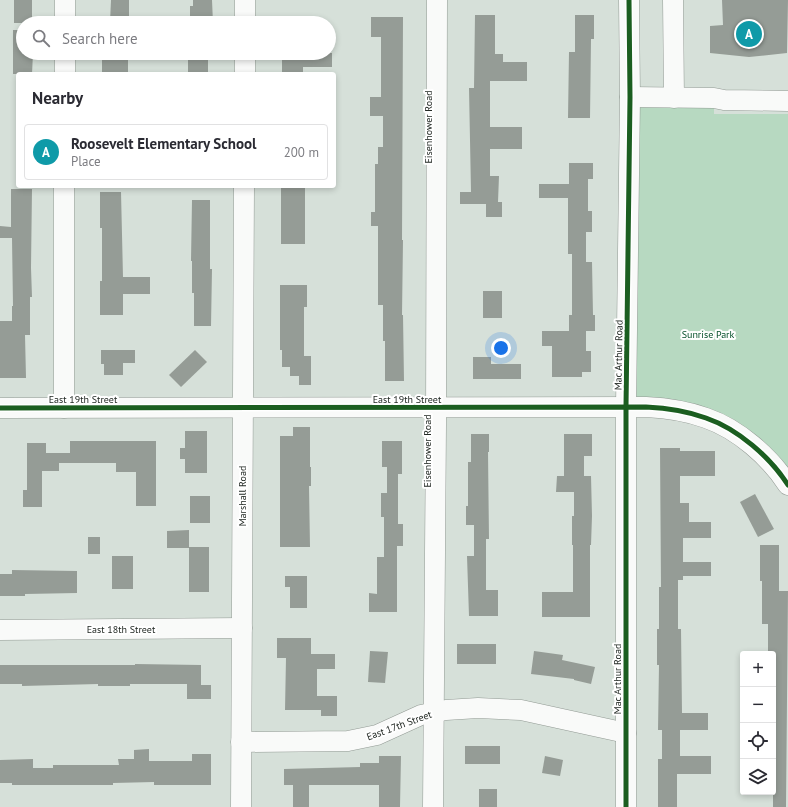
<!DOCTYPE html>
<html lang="en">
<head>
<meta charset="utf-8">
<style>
	body { margin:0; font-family:"PT Sans",sans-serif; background:#f7f7f7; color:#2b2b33 }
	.controls { position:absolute; right:12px; bottom:12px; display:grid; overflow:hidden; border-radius:4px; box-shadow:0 2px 6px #0003 }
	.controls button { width:36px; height:36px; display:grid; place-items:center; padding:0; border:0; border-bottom:1px solid #e1e1e2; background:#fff; color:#2b2b33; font:20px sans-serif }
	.you { position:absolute; left:501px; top:348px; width:14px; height:14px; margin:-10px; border:3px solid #fff; border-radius:50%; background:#1a73e8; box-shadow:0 0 0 6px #1a73e833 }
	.badge { display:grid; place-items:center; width:26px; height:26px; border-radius:50%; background:#b45309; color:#fff; font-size:13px; font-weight:700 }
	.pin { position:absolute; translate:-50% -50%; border:2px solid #fff; box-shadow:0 1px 4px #0006 }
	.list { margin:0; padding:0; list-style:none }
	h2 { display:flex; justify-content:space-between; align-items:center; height:52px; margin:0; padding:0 16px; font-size:17px }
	h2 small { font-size:13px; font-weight:400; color:#7c7c81 }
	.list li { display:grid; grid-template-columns:26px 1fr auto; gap:12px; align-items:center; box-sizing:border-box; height:56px; margin:0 8px 8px; padding:0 8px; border:1px solid #e1e1e2; border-radius:4px }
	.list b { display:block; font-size:15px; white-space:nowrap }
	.list p { margin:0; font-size:13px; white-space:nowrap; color:#7c7c81 }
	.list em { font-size:13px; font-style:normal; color:#7c7c81 }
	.icon { flex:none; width:22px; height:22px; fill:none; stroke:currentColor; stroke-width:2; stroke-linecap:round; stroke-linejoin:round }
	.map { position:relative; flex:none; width:788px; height:807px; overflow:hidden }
	.search { position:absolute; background:#fff; box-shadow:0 2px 6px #0003; left:16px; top:16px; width:320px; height:44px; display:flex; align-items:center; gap:10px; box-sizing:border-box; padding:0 14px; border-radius:22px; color:#7c7c81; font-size:15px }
	.panel { position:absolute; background:#fff; box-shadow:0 2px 6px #0003; left:16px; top:72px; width:320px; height:116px; border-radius:4px }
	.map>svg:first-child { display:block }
	.green { fill:#b7d9c1 }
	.building { fill:#959c96 }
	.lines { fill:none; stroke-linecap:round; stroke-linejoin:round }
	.minor-casing { stroke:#929a94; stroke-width:21 }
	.minor { stroke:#f9faf9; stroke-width:20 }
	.cycleway-casing { stroke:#fff; stroke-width:8 }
	.cycleway { stroke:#1b5e20; stroke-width:5 }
	.labels { text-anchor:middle; stroke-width:4; stroke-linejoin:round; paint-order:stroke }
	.street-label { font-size:10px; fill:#212823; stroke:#fff }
	.park-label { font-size:10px; fill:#044f29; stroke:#fff }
</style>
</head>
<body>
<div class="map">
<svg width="788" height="807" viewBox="0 0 788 807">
	<rect width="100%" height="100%" fill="#d6e0d9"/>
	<polygon class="green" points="630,97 714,98 714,114 788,114 788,485 728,428 626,407"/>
	<g class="building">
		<rect x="14" y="0" width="18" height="23"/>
		<polygon points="111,0 129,0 129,22 110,22"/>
		<polygon points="193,0 212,0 213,23 190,23 190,6 193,6"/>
		<polygon points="722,0 788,0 787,53 749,57 710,53 710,26 723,25"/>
		<polygon points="475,15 495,15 495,54 503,54 503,62 527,62 527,81 490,81 490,127 522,127 522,149 490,149 490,176 499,176 498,202 502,202 502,217 486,217 486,204 460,204 460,192 471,192 469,88 474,88"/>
		<polygon points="575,15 594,15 594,39 591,39 590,118 568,118 569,52 575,52"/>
		<polygon points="371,17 403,17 402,240 403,240 402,315 403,315 404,381 385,381 385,341 383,341 383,305 378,305 378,226 371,226 371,212 375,212 375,164 378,164 378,147 383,147 383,116 370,116 370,97 381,97 381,37 371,37"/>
		<polygon points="13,30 23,30 23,53 33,53 32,74 13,74"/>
		<rect x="102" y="53" width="26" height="21"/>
		<polygon points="282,53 332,53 332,67 303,67 303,74 282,74"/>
		<rect x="188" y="55" width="20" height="19"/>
		<polygon points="569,163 593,163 593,179 588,179 588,211 592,211 592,232 586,232 586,262 592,262 593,315 595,315 595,331 586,331 586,351 591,351 591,372 582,372 582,377 552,377 552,346 542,346 542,331 569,331 569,315 572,315 572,254 568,254 568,198 539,198 539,184 569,184"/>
		<rect x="281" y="186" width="24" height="58"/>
		<polygon points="11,189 32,189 31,268 32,297 30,297 30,335 25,335 26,378 0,378 0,321 12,321 12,306 13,306 12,238 0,238 0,226 11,227"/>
		<polygon points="100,192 121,192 123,277 150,277 150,294 123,294 123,315 100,315 100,281 102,281 102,228 100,228"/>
		<polygon points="192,200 210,200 210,269 212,269 211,326 194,326 194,293 192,293 192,261 191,261"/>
		<polygon points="280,285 307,285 307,307 304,307 304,356 311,356 311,385 299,385 299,376 290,376 290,367 282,367 282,350 280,350"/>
		<rect x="483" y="291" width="19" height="27"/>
		<polygon points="101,350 135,350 135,363 123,363 123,375 104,375 104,364 101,364"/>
		<polygon points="195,350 207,362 181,387 169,375"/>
		<polygon points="473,357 491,357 491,364 521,364 521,379 473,379"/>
		<polygon points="293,427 310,427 310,467 311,467 311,486 309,486 310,547 280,547 280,436 293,436"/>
		<polygon points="185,431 207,431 207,473 185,473 185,459 180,459 180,448 185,448"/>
		<polygon points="471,434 489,434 489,452 488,452 489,539 486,539 486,590 498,590 498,616 469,616 467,556 474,556 474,525 466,525 466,506 468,506 468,462 471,462"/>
		<polygon points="564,434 592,434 592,456 584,456 584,476 591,476 592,516 591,545 590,545 590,617 542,617 542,592 573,592 573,545 572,545 572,516 574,516 574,492 556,492 557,476 564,476"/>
		<polygon points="70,441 156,441 156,506 136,506 136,472 116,472 116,463 59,463 59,471 42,471 42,507 23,507 23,490 27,490 27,443 46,443 46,453 70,453"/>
		<polygon points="382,441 402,441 402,474 398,474 398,524 403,524 403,546 397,546 397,612 369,612 369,593 377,594 377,557 384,557 384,517 381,517 381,493 387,493 387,467 382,467"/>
		<polygon points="660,448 680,448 680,451 715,451 715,476 680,476 680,503 689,503 689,522 711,522 711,538 683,538 683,562 711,562 711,576 683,576 683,580 678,580 678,629 681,629 682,713 708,713 708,730 680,730 680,756 711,756 711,774 677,774 677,807 658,807 658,759 662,759 662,730 658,730 659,665 657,665 657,629 659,629 659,587 661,587"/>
		<polygon points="755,494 774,529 758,537 740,502"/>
		<rect x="190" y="496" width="20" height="27"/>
		<polygon points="189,530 189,548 167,548 167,531"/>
		<rect x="88" y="537" width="12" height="17"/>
		<polygon points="760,545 779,545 779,591 788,591 786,807 773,807 773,654 768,654 768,624 762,624 762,581 760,581"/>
		<rect x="189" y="547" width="20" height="45"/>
		<rect x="112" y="556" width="21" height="33"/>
		<polygon points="12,570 77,571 77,593 25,594 25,596 0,596 0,574 12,574"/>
		<polygon points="285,576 307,576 307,608 290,608 290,587 285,587"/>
		<polygon points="277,638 311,638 311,654 335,654 335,669 317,669 317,696 337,696 337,716 321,716 321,710 285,710 286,658 277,658"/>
		<rect x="457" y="644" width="39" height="20"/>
		<polygon points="370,651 388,652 385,683 368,682"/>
		<polygon points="534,651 563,655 562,660 595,667 591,684 574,680 574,679 531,674"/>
		<polygon points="135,664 201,665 201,685 211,685 211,699 187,699 187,684 130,684 130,686 98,686 98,684 22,686 22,684 0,684 0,665 135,665"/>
		<rect x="465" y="746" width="35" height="18"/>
		<polygon points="149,749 149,761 192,761 192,754 211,754 211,785 154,785 154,782 113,783 113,785 12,785 12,783 0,783 0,760 33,759 33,768 53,768 53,765 119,765 118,759 134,759 134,750"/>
		<polygon points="379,756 401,756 400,807 379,807 379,785 309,785 309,807 293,807 293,785 284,785 284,769 360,767 360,763 379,763"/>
		<polygon points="545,756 563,760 560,776 542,773"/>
		<rect x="479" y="789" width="18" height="18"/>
	</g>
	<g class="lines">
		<g class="minor-casing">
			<g id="minor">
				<polyline points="673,0 674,98"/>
				<polyline points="65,23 65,0"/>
				<polyline points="245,23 245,0"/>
				<polyline points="65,74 65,53"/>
				<polyline points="245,74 245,53"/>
				<polyline points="630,97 714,98 724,100 788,101"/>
				<path d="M0 408 646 407C667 408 687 411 706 418 738 429 770 457 788 485"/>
				<polyline points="64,408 64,186"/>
				<polyline points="0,630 242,628"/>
				<polyline points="241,742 348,741 377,735 421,715 446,710 478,708 521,710 626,733"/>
				<polyline points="241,807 244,186"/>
				<polyline points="433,807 436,425 437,0"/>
				<polyline points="626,807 626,407 630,97 629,0"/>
			</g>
		</g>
		<use href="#minor" class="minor"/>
		<g class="cycleway-casing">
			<g id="cycleway">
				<path d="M0 408 646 407C667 408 687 411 706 418 738 429 770 457 788 485"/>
				<polyline points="626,807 626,407 630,97 629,0"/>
			</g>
		</g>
		<use href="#cycleway" class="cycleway"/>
	</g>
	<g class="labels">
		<g class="street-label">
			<text transform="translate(428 127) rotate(-90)" y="4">Eisenhower Road</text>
			<text transform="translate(618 355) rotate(-89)" y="4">Mac Arthur Road</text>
			<text x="83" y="403">East 19th Street</text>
			<text x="407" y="403">East 19th Street</text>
			<text transform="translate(427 451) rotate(-90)" y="4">Eisenhower Road</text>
			<text transform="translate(242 496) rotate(-90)" y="4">Marshall Road</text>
			<text x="121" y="633">East 18th Street</text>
			<text transform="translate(617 679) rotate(-90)" y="4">Mac Arthur Road</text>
			<text transform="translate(399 725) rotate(-20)" y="4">East 17th Street</text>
		</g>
		<g class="park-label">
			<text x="708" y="338">Sunrise Park</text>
		</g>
	</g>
</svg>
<div class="controls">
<button>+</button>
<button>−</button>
<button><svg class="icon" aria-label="locate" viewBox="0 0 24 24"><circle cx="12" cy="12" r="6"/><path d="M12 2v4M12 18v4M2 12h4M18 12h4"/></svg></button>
<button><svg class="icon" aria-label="layers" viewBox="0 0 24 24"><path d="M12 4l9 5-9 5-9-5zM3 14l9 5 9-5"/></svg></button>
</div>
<div class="you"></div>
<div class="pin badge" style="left:749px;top:34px;background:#0f9aa8">A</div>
<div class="search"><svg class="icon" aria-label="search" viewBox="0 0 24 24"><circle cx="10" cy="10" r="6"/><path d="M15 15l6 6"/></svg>Search here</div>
<section class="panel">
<h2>Nearby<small></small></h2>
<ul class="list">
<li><span class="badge" style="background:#0f9aa8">A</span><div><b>Roosevelt Elementary School</b><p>Place</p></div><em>200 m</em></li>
</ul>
</section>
</div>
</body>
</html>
